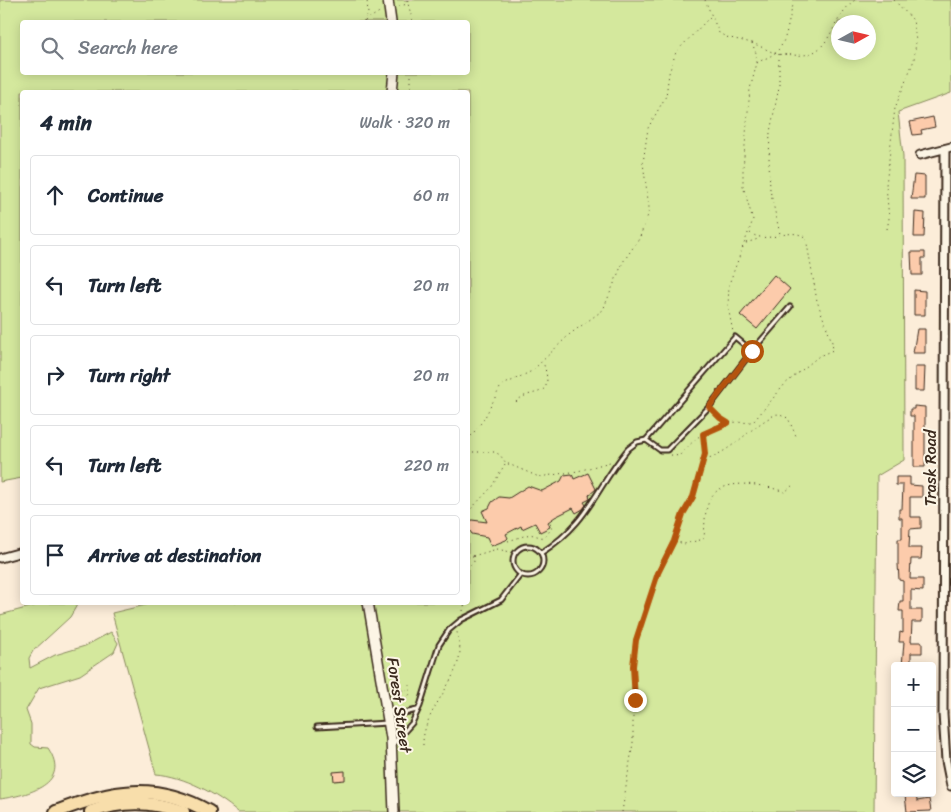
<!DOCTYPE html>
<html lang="en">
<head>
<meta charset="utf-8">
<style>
	body { margin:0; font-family:Sriracha,sans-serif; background:#f2f2f3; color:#1f2937 }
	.controls { position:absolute; right:15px; bottom:15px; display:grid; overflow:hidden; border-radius:5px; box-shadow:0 2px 12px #0003 }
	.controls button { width:45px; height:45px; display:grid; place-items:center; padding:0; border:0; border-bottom:1px solid #e0e1e3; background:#fff; color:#1f2937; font:25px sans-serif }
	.compass { position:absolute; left:831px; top:15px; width:45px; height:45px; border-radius:50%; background:#fff; box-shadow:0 2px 12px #0003; rotate:82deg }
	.stop { position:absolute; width:15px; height:15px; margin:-11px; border:4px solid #b45309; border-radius:50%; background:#fff }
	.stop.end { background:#b45309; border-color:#fff; box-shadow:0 1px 5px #0008 }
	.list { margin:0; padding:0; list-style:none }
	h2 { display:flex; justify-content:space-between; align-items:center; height:65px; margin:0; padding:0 20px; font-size:21px }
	h2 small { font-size:16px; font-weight:400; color:#747a83 }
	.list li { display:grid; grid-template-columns:32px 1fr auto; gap:15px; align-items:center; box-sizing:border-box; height:80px; margin:0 10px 10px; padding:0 10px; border:1px solid #e0e1e3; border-radius:5px }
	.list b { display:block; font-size:19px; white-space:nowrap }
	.list em { font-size:16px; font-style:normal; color:#747a83 }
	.icon { flex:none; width:28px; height:28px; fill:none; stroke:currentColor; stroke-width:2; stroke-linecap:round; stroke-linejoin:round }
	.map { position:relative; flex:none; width:951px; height:812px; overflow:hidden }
	.search { position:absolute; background:#fff; box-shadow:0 2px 12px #0003; left:20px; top:20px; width:450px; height:55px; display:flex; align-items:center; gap:12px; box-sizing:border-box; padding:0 18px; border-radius:5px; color:#747a83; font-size:19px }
	.panel { position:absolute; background:#fff; box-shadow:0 2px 12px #0003; left:20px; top:90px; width:450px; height:515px; border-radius:5px }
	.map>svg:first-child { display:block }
	.green { fill:#d4e89d; stroke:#88895e; fill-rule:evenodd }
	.building { fill:#fccbab; stroke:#3b2a1e }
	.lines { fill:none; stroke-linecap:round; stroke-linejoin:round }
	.service-casing { stroke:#3b2a1e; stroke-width:7 }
	.minor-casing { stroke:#3b2a1e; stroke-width:11 }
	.tertiary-casing { stroke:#3b2a1e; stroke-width:12 }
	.motorway-casing { stroke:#3b2a1e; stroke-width:16 }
	.path { stroke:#3b2a1e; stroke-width:1; stroke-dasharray:1 4; stroke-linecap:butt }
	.service { stroke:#fcf5e5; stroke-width:3 }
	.minor { stroke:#fcf5e5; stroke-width:7 }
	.tertiary { stroke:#fcf5e5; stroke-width:9 }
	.motorway { stroke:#f8deab; stroke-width:12 }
	.route { stroke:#b45309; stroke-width:6 }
	.labels { text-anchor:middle; stroke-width:4; stroke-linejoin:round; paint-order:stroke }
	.street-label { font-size:16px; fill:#3b2a1e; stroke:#fcf5e5 }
</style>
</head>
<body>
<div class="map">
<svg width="951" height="812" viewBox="0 0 951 812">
	<rect width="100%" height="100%" fill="#fcedd9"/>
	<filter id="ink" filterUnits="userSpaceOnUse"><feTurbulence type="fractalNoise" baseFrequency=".02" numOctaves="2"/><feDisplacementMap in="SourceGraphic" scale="10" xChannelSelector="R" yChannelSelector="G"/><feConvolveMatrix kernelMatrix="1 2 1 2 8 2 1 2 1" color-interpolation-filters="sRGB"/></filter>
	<g filter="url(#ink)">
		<g class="green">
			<path d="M0 0H951V93L898 112 903 156 904 460 877 476 874 812H238C217 794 184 776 156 774L112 613 158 602H468V92H22V478L0 482ZM22 22H468V72H22ZM838 22H868V52H838Z"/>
			<path d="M45 603H76L77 605 70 617 33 651 29 658 30 668 55 655 85 646 111 632 118 643 114 652 80 675 39 688 26 710 31 724V744L35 747 48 748C72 784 28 795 0 799V615Z"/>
		</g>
		<g class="building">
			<polygon points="933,117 935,127 921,130 922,134 913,135 910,122"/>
			<polygon points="914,175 925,176 925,199 911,199"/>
			<polygon points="915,212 925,213 924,237 914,237"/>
			<polygon points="911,252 925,252 925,258 922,258 922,275 912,275"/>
			<polygon points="774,275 790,289 757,329 740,315"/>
			<polygon points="914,290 925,291 925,315 914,315"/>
			<polygon points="917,329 925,329 925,353 913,353"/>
			<polygon points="915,367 925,367 924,391 915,391"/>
			<polygon points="914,406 925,407 925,467 914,467 914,416 910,416 910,409 914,409"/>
			<polygon points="588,473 596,489 589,495 590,499 584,502 586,505 583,509 576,513 573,508 555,517 548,522 550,527 540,532 535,523 522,529 521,526 506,534 508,538 506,540 491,546 487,537 472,534 468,528 468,523 472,520 487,522 482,511 489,508 492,502 499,497 509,498 528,486 542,491 561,481 564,475 572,474 574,479"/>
			<polygon points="896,477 910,477 910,485 922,486 922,497 910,497 910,517 921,517 921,528 910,529 909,548 922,548 921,559 911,559 910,579 923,579 923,591 911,590 911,610 922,610 922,622 912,622 911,642 922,642 922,653 911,653 911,666 902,666 904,642 899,642 900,632 903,633 903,611 899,611 900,601 903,601 903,581 899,580 898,564 898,539 902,539 902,518 899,518 899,509 902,509 903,485 896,485"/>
			<polygon points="345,771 345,780 334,781 333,772"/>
			<polygon points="916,793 917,801 929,799 931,811 907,812 905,795"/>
		</g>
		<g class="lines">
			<g class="service-casing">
				<g id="service">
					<polyline points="646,440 660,450 667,450 709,407 752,351"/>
					<circle cx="528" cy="561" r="15"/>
					<path d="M541 553C589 523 595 489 628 449L637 442 646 440 735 337 752 351 790 307"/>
					<polyline points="387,710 400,714 417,710"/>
					<polyline points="317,727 388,723"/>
					<polyline points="393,744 412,723 420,706 439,645 449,630 461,620 501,600 521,574"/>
				</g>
			</g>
			<g class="minor-casing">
				<g id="minor">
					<polyline points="945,149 943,714 946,761 951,786"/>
					<polyline points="920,155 951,147"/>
					<polyline points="0,558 22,552"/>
				</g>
			</g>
			<g class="tertiary-casing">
				<g id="tertiary">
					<polyline points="388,0 391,22"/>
					<polyline points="392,92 394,72"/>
					<polyline points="368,602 391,738 394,812"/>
				</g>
			</g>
			<g class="motorway-casing">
				<g id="motorway">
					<path d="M56 812C110 790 156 781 209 812"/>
					<path d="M91 812C122 800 151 801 183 812"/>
				</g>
			</g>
			<g class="path">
				<polyline points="407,0 413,22"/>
				<polyline points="705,0 719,33 726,37 752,43 756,53 757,63 750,89 743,168 743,186 753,220 729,284 728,307 733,332"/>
				<polyline points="399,6 408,4"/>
				<polyline points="365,21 381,11"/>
				<polyline points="364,22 368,14 367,0"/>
				<path d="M752 43C760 46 769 51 777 54 782 55 788 54 793 55 833 59 828 20 855 0"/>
				<polyline points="779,54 779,87 770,132 769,160 770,190 780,234"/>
				<path d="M757 63C763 59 773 56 777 51 788 41 788 17 794 3"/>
				<polyline points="411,92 411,72"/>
				<polyline points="887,229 889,219 886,185 895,108 914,60 916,41 913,20 894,0"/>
				<polyline points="746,243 758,239"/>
				<path d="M516 402C530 386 557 403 543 362"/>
				<polyline points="713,411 727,422"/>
				<polyline points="468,440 484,419 501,386 532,371 570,334 603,310 623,262 639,239 648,215 649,207 643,163 648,128 666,96 669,73 676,52 710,17"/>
				<polyline points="468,452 495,452 500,455 506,463 539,477 578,471 610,462"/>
				<path d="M671 455 679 456C692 442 707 426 727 423 737 421 745 424 754 421L785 384 819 356 833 350 832 342 817 301 806 238C789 225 770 246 750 233"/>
				<path d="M705 459C733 452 751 425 777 414L788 418 797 438"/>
				<polyline points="468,512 491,488 505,464"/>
				<polyline points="508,541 530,534 544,538 552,528 550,522"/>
				<path d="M675 541 684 544 704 539C705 528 704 515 708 504 717 474 765 485 785 492L793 485"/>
				<polyline points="473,556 497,549 515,553"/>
				<polyline points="468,557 473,556 474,562 468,567"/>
				<polyline points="463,611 465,602"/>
				<polyline points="392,692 411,689"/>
				<polyline points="392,693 406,699 410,694 410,685"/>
				<path d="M423 745C422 712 458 683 460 651 460 645 458 638 457 632"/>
				<polyline points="622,812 633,743 633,667 636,640 658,573 674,541 683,514 693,497 695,484 703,465 705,454 703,434"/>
			</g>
			<use href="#service" class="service"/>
			<use href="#minor" class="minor"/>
			<use href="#tertiary" class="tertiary"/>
			<use href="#motorway" class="motorway"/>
		</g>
	</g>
	<g class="lines" filter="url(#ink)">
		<polyline class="route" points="635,700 633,666 636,640 658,573 674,541 683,514 693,497 705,454 703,434 728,423 720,418 709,407 752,351"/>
	</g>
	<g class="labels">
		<g class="street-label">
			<text transform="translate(930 468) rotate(-90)" y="6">Trask Road</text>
			<text transform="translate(400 705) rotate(82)" y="6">Forest Street</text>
		</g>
	</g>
</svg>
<div class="controls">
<button>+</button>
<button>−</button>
<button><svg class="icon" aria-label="layers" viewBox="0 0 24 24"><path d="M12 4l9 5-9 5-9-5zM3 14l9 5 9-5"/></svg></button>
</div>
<svg class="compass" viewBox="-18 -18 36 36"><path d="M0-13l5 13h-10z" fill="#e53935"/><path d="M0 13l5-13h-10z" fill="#747a83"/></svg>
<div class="stop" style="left:752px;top:351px"></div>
<div class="stop end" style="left:635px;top:700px"></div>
<div class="search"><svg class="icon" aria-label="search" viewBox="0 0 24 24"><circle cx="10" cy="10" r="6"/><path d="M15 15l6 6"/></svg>Search here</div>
<section class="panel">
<h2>4 min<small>Walk · 320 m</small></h2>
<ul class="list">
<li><svg class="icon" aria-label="ahead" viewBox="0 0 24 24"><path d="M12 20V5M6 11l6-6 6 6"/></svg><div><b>Continue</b></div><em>60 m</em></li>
<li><svg class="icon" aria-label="left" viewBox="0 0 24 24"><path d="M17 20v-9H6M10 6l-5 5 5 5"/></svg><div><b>Turn left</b></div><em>20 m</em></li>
<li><svg class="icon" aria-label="right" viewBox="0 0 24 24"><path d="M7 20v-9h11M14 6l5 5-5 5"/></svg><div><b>Turn right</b></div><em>20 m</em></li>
<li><svg class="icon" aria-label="left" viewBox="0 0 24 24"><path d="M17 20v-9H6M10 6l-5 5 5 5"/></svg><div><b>Turn left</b></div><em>220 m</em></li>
<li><svg class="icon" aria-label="arrive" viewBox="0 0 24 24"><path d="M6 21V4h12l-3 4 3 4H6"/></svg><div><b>Arrive at destination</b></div></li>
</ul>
</section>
</div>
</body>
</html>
